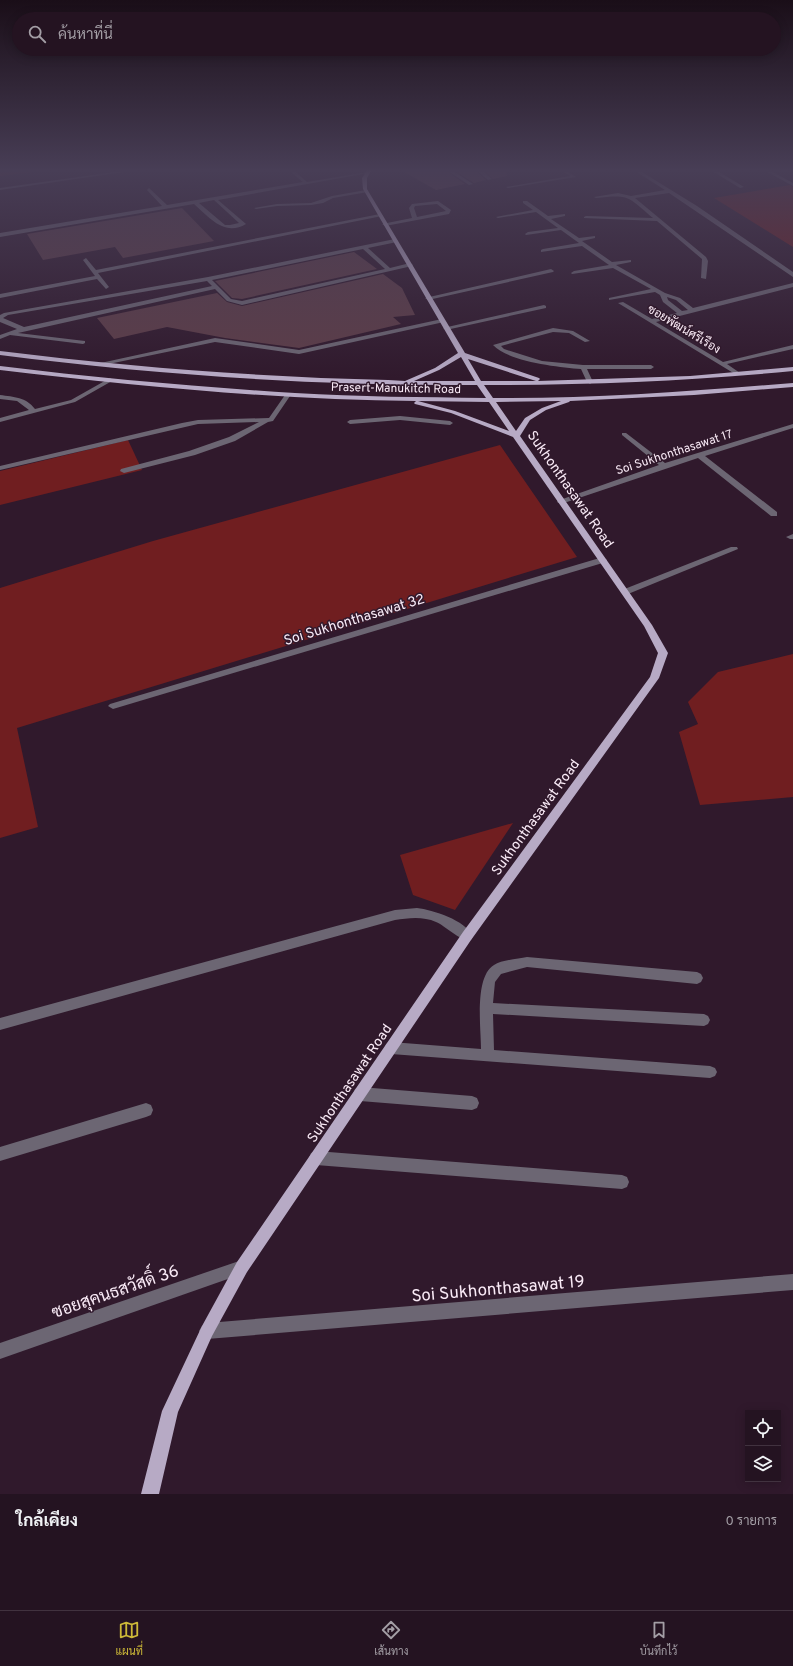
<!DOCTYPE html>
<html lang="th">
<head>
<meta charset="utf-8">
<style>
	body { margin:0; font-family:Overpass,Sarabun,sans-serif; background:#30202e; color:#f1f3f6 }
	.controls { position:absolute; right:12px; bottom:12px; display:grid; overflow:hidden; border-radius:0px; box-shadow:0 2px 10px #0003 }
	.controls button { width:36px; height:36px; display:grid; place-items:center; padding:0; border:0; border-bottom:1px solid #41323f; background:#241321; color:#f1f3f6; font:20px sans-serif }
	.list { margin:0; padding:0; list-style:none }
	h2 { display:flex; justify-content:space-between; align-items:center; height:52px; margin:0; padding:0 16px; font-size:17px }
	h2 small { font-size:13px; font-weight:400; color:#a39ea5 }
	.icon { flex:none; width:22px; height:22px; fill:none; stroke:currentColor; stroke-width:2; stroke-linecap:round; stroke-linejoin:round }
	.map { position:relative; flex:none; width:793px; height:1494px; overflow:hidden }
	.search { position:absolute; background:#241321; box-shadow:0 2px 10px #0003; left:12px; right:12px; top:12px; height:44px; display:flex; align-items:center; gap:10px; box-sizing:border-box; padding:0 14px; border-radius:22px; color:#a39ea5; font-size:15px }
	.sheet { height:116px; background:#241321 }
	nav { display:flex; justify-content:space-around; align-items:center; box-sizing:border-box; height:56px; border-top:1px solid #41323f; background:#241321; font-size:11px; color:#a39ea5 }
	nav a { display:grid; justify-items:center; gap:2px }
	nav .on { color:#cdb938 }
	.map>svg:first-child { display:block }
	.green { fill:#701e20 }
	.building { fill:#5d3d48 }
	.lines { fill:none; stroke-linecap:round; stroke-linejoin:round }
	.minor { fill:#6c6673; fill-rule:evenodd }
	.major { fill:#b7aac5; fill-rule:evenodd }
	.labels { text-anchor:middle; stroke-width:3; stroke-linejoin:round; paint-order:stroke }
	.far-street-label { font-size:12px; fill:#f9eaf6; stroke:#30192c }
	.street-label { font-size:14px; fill:#f9eaf6; stroke:#30192c }
	.near-street-label { font-size:17px; fill:#f9eaf6; stroke:#30192c }
</style>
</head>
<body>
<div class="map">
<svg width="793" height="1494" viewBox="0 0 793 1494">
	<rect width="100%" height="100%" fill="#30192c"/>
	<g class="green">
		<polygon points="0,169 55,169 0,176"/>
		<polygon points="790,185 793,187 793,247 714,198"/>
		<polygon points="128,440 142,470 0,505 0,471"/>
		<polygon points="500,445 577,557 17,728 38,827 0,838 0,588 153,541"/>
		<polygon points="793,654 793,797 700,805 679,732 698,724 688,702 718,672"/>
		<polygon points="513,823 455,910 413,895 400,855"/>
	</g>
	<g class="building">
		<polygon points="399,169 444,169 465,184 436,190"/>
		<polygon points="452,169 474,169 486,180 474,183"/>
		<polygon points="482,169 506,169 507,176 493,179"/>
		<polygon points="182,208 214,241 123,258 115,247 43,260 27,234"/>
		<polygon points="354,252 377,269 242,299 232,298 215,281"/>
		<polygon points="383,274 402,288 415,315 393,317 401,324 299,348 225,338 167,327 114,339 97,318 217,293 227,302 242,306"/>
	</g>
	<g class="lines">
		<g class="minor">
			<polygon points="135,169 145,169 0,190 0,188"/>
			<path d="M287 169H292L307 182 367 172 369 173 218 200 246 224C224 237 209 217 194 204L0 237V233L162 206 147 190 149 188 167 205 303 182ZM214 200 239 223 230 225H225L199 203Z"/>
			<polygon points="445,169 450,169 473,184 469,185"/>
			<polygon points="475,169 480,169 492,179 488,180"/>
			<polygon points="559,169 564,169 576,177 508,188 506,187 570,176"/>
			<path d="M632 169H637L697 206 793 272V277L669 193 635 198 706 257 708 261 706 279 701 278 702 259 657 221 584 218V217L586 216 653 218C628 197 630 194 596 198L594 197 618 193 631 196 665 190Z"/>
			<polygon points="709,169 714,169 744,187 740,188"/>
			<polygon points="762,169 767,169 793,183 793,186"/>
			<polygon points="366,190 368,192 333,198 323,203 311,205 277,206 256,209 254,208 277,204 311,203 332,196"/>
			<path d="M438 201 451 210 449 214 385 226 382 224 412 218 409 208 412 204ZM437 204 446 211 417 217 414 208 415 206Z"/>
			<path d="M523 201H527L548 216 565 214V216L551 219 579 238 595 236V238L582 241 612 262 631 260V262L616 265 665 293 680 298 693 308 793 283V287L656 322 723 362 793 345V349L727 364 740 373 735 374 618 303 623 302 652 319 677 313 663 302 660 295 655 292 609 300V298L651 289 613 268 572 274 571 273 574 271 609 265 582 246 541 252V250L543 249 579 243 561 230 526 235 525 234 528 232 558 228 536 212 498 218 496 217 533 210 523 203ZM667 297 676 300 688 310 682 311 668 300Z"/>
			<polygon points="380,214 382,216 98,273 109,287 106,289 97,279 0,298 0,294 95,276 83,260 86,258 96,270"/>
			<path d="M395 239 397 240V242L368 248 390 268 410 263 413 265 412 266 242 305 227 301 215 289 18 333 85 341V343L83 344 10 335 0 339V335L17 329 0 322V315L4 313 208 277ZM363 249 385 269 242 301 231 299 212 280ZM207 281 212 286 24 327 3 318 8 315Z"/>
			<polygon points="551,269 554,271 553,272 428,300 425,298"/>
			<polygon points="544,305 546,306 546,308 446,330 443,328"/>
			<polygon points="442,319 445,321 444,322 299,354 215,342 99,366 96,364 215,338 299,350"/>
			<path d="M553 328 573 331 590 341 585 342 569 333 553 332 501 346 504 349 542 361 583 365H651L654 367 651 369H587L593 382 590 384 587 382 581 369C558 367 509 362 493 345Z"/>
			<path d="M110 378 113 380 112 381 75 402 0 422V418L29 410 17 401 0 399V395C14 397 26 397 35 409L71 400Z"/>
			<polygon points="285,395 290,396 273,421 268,422 235,441 195,455 124,473 120,471 121,469 189,451 229,437 259,422 198,424 0,470 0,466 182,423 198,420 269,418"/>
			<polygon points="400,416 450,421 453,423 450,425 400,420 350,424 347,422 350,420"/>
			<polygon points="793,424 793,428 705,456 777,512 777,516 771,516 698,458 564,503 558,503 557,501 659,465 622,435 622,433 626,433 665,463"/>
			<polygon points="793,534 793,539 790,539 786,537"/>
			<polygon points="731,547 737,547 738,549 628,594 625,595 621,592 622,590"/>
			<polygon points="603,557 607,560 606,562 113,709 108,706 110,704"/>
			<path d="M417 908C433 910 465 920 473 936L471 940C462 943 446 926 436 922 423 916 408 918 395 920L0 1030V1018L395 910Z"/>
			<path d="M527 957 697 972 701 974 703 978 701 982 697 984 527 967 501 974 495 982 493 1003 704 1014 708 1016 710 1020 708 1024 704 1026 493 1014 494 1050 710 1066 715 1068 717 1072 715 1076 710 1078 391 1054 386 1052 385 1048 386 1044 391 1042 481 1049C481 1028 474 977 494 965 501 960 518 959 527 957Z"/>
			<polygon points="360,1087 472,1096 477,1098 479,1103 477,1108 472,1110 360,1101 355,1099 353,1094 355,1089"/>
			<polygon points="146,1103 151,1105 153,1110 151,1115 146,1117 0,1161 0,1147"/>
			<polygon points="316,1151 622,1175 627,1177 629,1182 627,1187 622,1189 316,1165 311,1163 309,1158 311,1153"/>
			<polygon points="242,1260 247,1262 249,1267 247,1272 242,1274 0,1359 0,1343"/>
			<polygon points="793,1274 793,1290 207,1339 202,1336 199,1331 202,1326 207,1323"/>
		</g>
		<path class="major" d="M368 169H372L367 178V189L465 353 539 378 540 379 538 381 690 376 793 367V371C690 381 587 385 484 385L493 398C593 399 693 391 793 383V387L694 395 570 401 569 402 546 410 530 420 520 436 652 625 668 653 659 678 471 940 247 1272 212 1336 178 1412 159 1494H141L162 1411 202 1326 237 1262 463 932 650 677 658 653 644 626 513 437 451 413 415 404 414 403 416 401C277 400 138 386 0 370V366C98 378 197 387 295 393 359 397 422 397 486 398L477 385C317 386 158 375 0 355V351C129 367 258 377 388 380L405 381 435 368 458 353 363 189 362 178ZM461 357 475 381H414L439 370ZM468 359 536 381H481ZM418 401 489 402 509 431 455 411ZM561 401 542 408 525 418 516 431 496 402Z"/>
	</g>
	<linearGradient id="sky" x2="0" y2="1"><stop stop-color="#1a0e18"/><stop offset="0.45" stop-color="#483e56"/><stop offset="1" stop-color="#483e56" stop-opacity="0"/></linearGradient>
	<rect width="793" height="378" fill="url(#sky)"/>
	<g class="labels">
		<g class="far-street-label">
			<text transform="translate(684 329) rotate(31)" y="4">ซอยพัฒน์ศรีเรือง</text>
			<text transform="translate(396 388) rotate(1)" y="4">Prasert-Manukitch Road</text>
			<text transform="translate(674 452) rotate(-18)" y="4">Soi Sukhonthasawat 17</text>
		</g>
		<g class="street-label">
			<text transform="translate(571 489) rotate(55)" y="5">Sukhonthasawat Road</text>
			<text transform="translate(354 619) rotate(-17)" y="5">Soi Sukhonthasawat 32</text>
			<text transform="translate(535 817) rotate(-54)" y="5">Sukhonthasawat Road</text>
			<text transform="translate(349 1083) rotate(-56)" y="5">Sukhonthasawat Road</text>
		</g>
		<g class="near-street-label">
			<text transform="translate(498 1288) rotate(-5)" y="6">Soi Sukhonthasawat 19</text>
			<text transform="translate(115 1291) rotate(-19)" y="6">ซอยสุคนธสวัสดิ์ 36</text>
		</g>
	</g>
</svg>
<div class="controls">
<button><svg class="icon" aria-label="locate" viewBox="0 0 24 24"><circle cx="12" cy="12" r="6"/><path d="M12 2v4M12 18v4M2 12h4M18 12h4"/></svg></button>
<button><svg class="icon" aria-label="layers" viewBox="0 0 24 24"><path d="M12 4l9 5-9 5-9-5zM3 14l9 5 9-5"/></svg></button>
</div>
<div class="search"><svg class="icon" aria-label="search" viewBox="0 0 24 24"><circle cx="10" cy="10" r="6"/><path d="M15 15l6 6"/></svg>ค้นหาที่นี่</div>
</div>
<section class="sheet">
<h2>ใกล้เคียง<small>0 รายการ</small></h2>
<ul class="list">
</ul>
</section>
<nav>
<a class="on"><svg class="icon" aria-label="map" viewBox="0 0 24 24"><path d="M3 6l6-2 6 2 6-2v14l-6 2-6-2-6 2zM9 4v14M15 6v14"/></svg>แผนที่</a>
<a><svg class="icon" aria-label="directions" viewBox="0 0 24 24"><path d="M12 3l9 9-9 9-9-9zM9 14v-3h6M13 9l2 2-2 2"/></svg>เส้นทาง</a>
<a><svg class="icon" aria-label="saved" viewBox="0 0 24 24"><path d="M7 4h10v16l-5-4-5 4z"/></svg>บันทึกไว้</a>
</nav>
</body>
</html>
